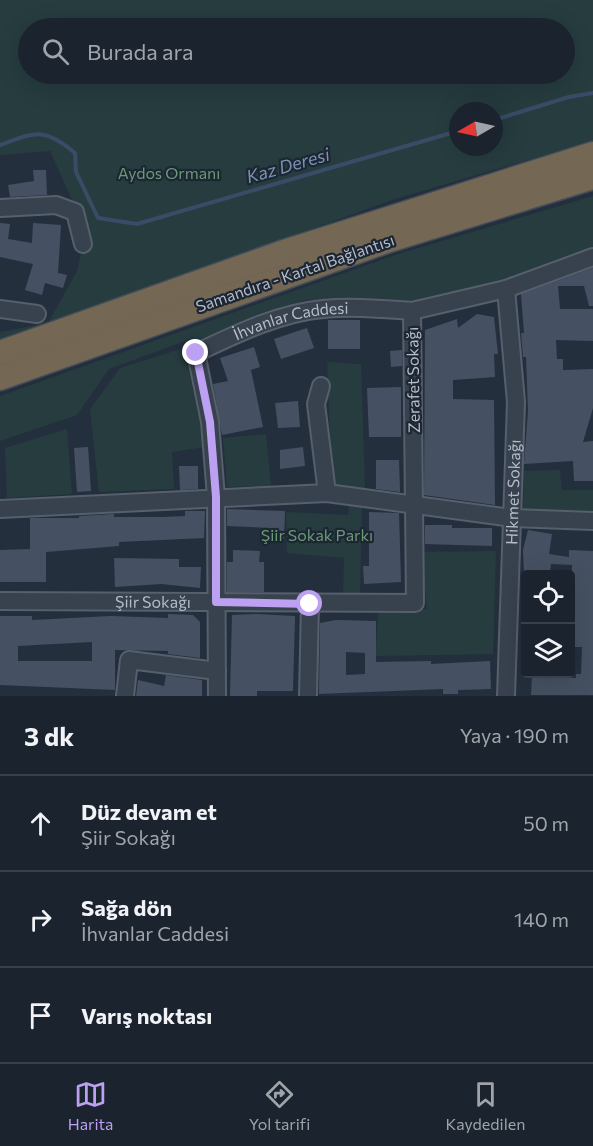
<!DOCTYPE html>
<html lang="tr">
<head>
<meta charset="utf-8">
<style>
	body { margin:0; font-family:Commissioner,sans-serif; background:#282f3a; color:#f1f3f6 }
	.controls { position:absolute; right:18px; bottom:18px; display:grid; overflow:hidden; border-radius:6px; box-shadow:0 6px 24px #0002 }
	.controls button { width:54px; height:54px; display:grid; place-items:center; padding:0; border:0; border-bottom:2px solid #39404a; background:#1b232e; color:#f1f3f6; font:30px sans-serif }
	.compass { position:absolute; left:449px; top:102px; width:54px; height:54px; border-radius:50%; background:#1b232e; box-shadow:0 6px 24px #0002; rotate:261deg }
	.stop { position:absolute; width:18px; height:18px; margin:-14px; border:4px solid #bca0f2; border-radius:50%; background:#fff }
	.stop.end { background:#bca0f2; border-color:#fff; box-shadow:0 2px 6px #0008 }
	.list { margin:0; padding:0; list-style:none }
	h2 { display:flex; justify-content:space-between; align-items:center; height:78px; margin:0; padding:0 24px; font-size:26px }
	h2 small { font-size:20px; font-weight:400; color:#a0a4aa }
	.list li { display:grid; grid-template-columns:39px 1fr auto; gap:18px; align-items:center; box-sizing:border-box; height:96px; padding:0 24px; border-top:2px solid #39404a }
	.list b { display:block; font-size:22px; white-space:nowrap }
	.list p { margin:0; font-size:20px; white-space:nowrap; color:#a0a4aa }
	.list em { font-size:20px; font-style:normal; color:#a0a4aa }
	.icon { flex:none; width:33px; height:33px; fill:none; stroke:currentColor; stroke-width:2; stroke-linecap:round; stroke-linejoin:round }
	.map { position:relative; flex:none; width:593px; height:696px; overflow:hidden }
	.search { position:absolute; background:#1b232e; box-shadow:0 6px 24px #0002; left:18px; right:18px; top:18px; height:66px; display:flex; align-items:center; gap:15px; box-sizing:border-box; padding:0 21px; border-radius:33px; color:#a0a4aa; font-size:22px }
	.sheet { height:366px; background:#1b232e }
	nav { display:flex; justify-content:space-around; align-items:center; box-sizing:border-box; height:84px; border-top:2px solid #39404a; background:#1b232e; font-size:16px; color:#a0a4aa }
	nav a { display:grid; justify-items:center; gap:3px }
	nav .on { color:#bca0f2 }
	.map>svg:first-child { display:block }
	.green { fill:#263c3f; fill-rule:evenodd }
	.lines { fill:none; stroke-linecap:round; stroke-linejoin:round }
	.stream { stroke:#394c67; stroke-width:4 }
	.building { fill:#455162; fill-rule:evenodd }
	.minor-casing { stroke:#565f6c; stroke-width:20 }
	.highway-casing { stroke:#434c59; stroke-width:27 }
	.minor { stroke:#38414e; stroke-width:16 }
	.highway { stroke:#746855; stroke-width:24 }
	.route { stroke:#bca0f2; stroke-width:8 }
	.labels { text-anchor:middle; stroke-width:4.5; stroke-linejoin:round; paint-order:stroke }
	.park-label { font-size:16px; fill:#6b9a76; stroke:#1d2633 }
	.street-label { font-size:16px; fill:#b4bcc9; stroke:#1d2633 }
	.water-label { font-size:18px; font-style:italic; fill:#7c92b1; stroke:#1d2633 }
</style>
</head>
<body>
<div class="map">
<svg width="593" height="696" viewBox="0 0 593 696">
	<rect width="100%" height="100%" fill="#242f3e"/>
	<g class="green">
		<path d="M0 0H593V141L395 199 0 341V332L48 323 77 271 86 231 50 151 0 155ZM28 28H564V74H28ZM458 111H494V147H458Z"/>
		<polygon points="593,196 593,254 535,275 414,305 373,299 305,300 191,350 193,338 109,369 77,415 0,441 0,396 395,255"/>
		<polygon points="184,348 205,447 172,452 174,489 99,492 90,409 120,368"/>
		<polygon points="327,362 361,364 365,488 332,488"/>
		<polygon points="67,429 72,494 7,498 5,448"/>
		<polygon points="266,434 271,486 227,487 223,438"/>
		<polygon points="560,470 562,490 593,490 593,515 523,513 524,471"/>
		<polygon points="349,505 362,506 360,598 343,598 344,558 287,553 286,512 348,515"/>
		<polygon points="496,551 493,654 376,656 378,610 427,609 421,552"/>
	</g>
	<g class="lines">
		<g class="stream">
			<polyline points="494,120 569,97 593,93"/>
			<path d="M0 145C36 132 44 127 75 153L76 172 98 218 137 224 458 131"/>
		</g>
	</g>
	<g class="building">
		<polygon points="33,170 46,170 47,195 10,197 8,185 34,181"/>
		<polygon points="0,223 10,224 8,239 32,243 33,223 61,225 58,273 67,275 63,288 45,283 42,295 25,290 33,264 0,257"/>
		<polygon points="593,268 593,306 589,306 584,286 558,286 560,309 593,309 593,341 556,340 557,359 563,359 563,370 593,369 593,408 583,442 593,441 593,481 574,481 573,461 524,464 528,411 526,357 523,357 521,333 524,333 521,294"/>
		<polygon points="477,314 494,317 498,354 494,354 495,377 453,380 453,399 494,400 495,505 424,495 425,330 457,319 458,328"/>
		<rect x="328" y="320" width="32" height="29"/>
		<polygon points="307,328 314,348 281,359 274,339"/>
		<polygon points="254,347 260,367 251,370 263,427 222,435 213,384 228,381 220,358"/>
		<polygon points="402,350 402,366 391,367 390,351"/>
		<polygon points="401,387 401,437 369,437 367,388"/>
		<polygon points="298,401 300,427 278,428 275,403"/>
		<polygon points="88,447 91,491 77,492 74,448"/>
		<polygon points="303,447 305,466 280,469 280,450"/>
		<polygon points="376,460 399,460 400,492 376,489"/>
		<polygon points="179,466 198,466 198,489 180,490"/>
		<polygon points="227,509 285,511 284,539 269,539 270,528 227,526"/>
		<polygon points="185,511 205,511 204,538 119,542 119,546 46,552 46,582 0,582 0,550 30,549 30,518 79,518 79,516 114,514 114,517 163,517 185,516"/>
		<polygon points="369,512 399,513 401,582 364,584 363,566 369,566"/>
		<polygon points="425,525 452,525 452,528 492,528 492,546 425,544"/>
		<polygon points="528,530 552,534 549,554 569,557 569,550 593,551 593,695 531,695 532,675 552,675 552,678 576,678 576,674 581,674 582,647 570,647 572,565 551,564 550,574 524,574 523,550"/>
		<polygon points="233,550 260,551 259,562 264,562 264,592 227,592 227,562 233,562"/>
		<polygon points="114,558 179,559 179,567 201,567 200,588 161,584 115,587"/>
		<path d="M168 614 193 615 200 622V658L168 654V651L115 650V690L0 685V616H32V620L111 616 168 618ZM92 642V661H18V646Z"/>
		<polygon points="257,614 295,616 293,691 257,691 257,696 230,696 232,615"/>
		<path d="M336 620 376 621V662L431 661V664L490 661 491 689 458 690V694H443V689L319 694 320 623ZM346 652 365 653V674L346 675Z"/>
		<polygon points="166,675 202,680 202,696 136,696 138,680 164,686"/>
	</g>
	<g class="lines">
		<g class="minor-casing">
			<g id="minor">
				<polyline points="0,208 56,205 75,212 83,244"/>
				<polyline points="0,309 37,314"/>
				<polyline points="321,386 316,404 327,493"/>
				<polyline points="0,509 327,493 512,518 593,521"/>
				<path id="s1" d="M0 601 415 603 412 311 506 289 593 257"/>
				<polyline points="125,696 129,660 217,671"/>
				<path id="s2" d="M217 696 216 497 210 422 196 353C236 334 279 313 323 309 353 306 382 309 412 311"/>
				<polyline points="308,696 310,604"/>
				<path id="s3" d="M506 696 516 402 506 289"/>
			</g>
		</g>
		<g class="highway-casing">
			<g id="highway">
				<polyline points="0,353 284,252 593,154"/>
				<polyline points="0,378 389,240 593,177"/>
			</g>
		</g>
		<use href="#minor" class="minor"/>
		<use href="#highway" class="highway"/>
	</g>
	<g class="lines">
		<polyline class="route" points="196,353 210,422 216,497 216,602 310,604"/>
	</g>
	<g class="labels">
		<g class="park-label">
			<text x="169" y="179">Aydos Ormanı</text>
			<text x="317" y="541">Şiir Sokak Parkı</text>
		</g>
		<g class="street-label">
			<text transform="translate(295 273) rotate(-19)" y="6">Samandıra - Kartal Bağlantısı</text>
			<text dy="6" stroke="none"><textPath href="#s2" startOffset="446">İhvanlar Caddesi</textPath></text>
			<text transform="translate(413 380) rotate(-91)" y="6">Zerafet Sokağı</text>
			<text dy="6" stroke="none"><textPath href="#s3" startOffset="204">Hikmet Sokağı</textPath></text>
			<text dy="6" stroke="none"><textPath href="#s1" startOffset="153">Şiir Sokağı</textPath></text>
		</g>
		<g class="water-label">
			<text transform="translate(288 166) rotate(-16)" y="6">Kaz Deresi</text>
		</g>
	</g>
</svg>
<div class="controls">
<button><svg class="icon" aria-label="locate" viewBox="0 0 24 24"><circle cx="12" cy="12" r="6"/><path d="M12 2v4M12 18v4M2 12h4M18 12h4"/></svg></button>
<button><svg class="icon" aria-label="layers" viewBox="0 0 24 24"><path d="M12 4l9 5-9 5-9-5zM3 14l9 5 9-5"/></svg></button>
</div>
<svg class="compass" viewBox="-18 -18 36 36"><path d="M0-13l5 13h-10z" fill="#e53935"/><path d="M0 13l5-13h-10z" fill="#a0a4aa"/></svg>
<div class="stop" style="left:310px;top:604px"></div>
<div class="stop end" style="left:196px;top:353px"></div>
<div class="search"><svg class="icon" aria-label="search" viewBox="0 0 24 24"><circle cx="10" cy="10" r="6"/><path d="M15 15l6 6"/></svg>Burada ara</div>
</div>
<section class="sheet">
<h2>3 dk<small>Yaya · 190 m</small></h2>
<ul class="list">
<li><svg class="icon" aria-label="ahead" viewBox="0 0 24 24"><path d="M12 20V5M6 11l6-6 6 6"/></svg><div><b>Düz devam et</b><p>Şiir Sokağı</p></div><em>50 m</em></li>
<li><svg class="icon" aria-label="right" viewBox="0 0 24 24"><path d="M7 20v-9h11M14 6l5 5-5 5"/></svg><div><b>Sağa dön</b><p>İhvanlar Caddesi</p></div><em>140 m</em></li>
<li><svg class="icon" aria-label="arrive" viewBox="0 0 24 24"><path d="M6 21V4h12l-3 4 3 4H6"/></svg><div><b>Varış noktası</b></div></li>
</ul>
</section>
<nav>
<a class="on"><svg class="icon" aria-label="map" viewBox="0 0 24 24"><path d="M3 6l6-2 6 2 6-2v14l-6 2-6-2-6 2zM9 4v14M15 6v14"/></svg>Harita</a>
<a><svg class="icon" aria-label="directions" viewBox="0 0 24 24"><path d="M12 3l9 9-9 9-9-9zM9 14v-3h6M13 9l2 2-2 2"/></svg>Yol tarifi</a>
<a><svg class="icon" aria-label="saved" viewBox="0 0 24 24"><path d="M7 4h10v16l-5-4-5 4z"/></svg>Kaydedilen</a>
</nav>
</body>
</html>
